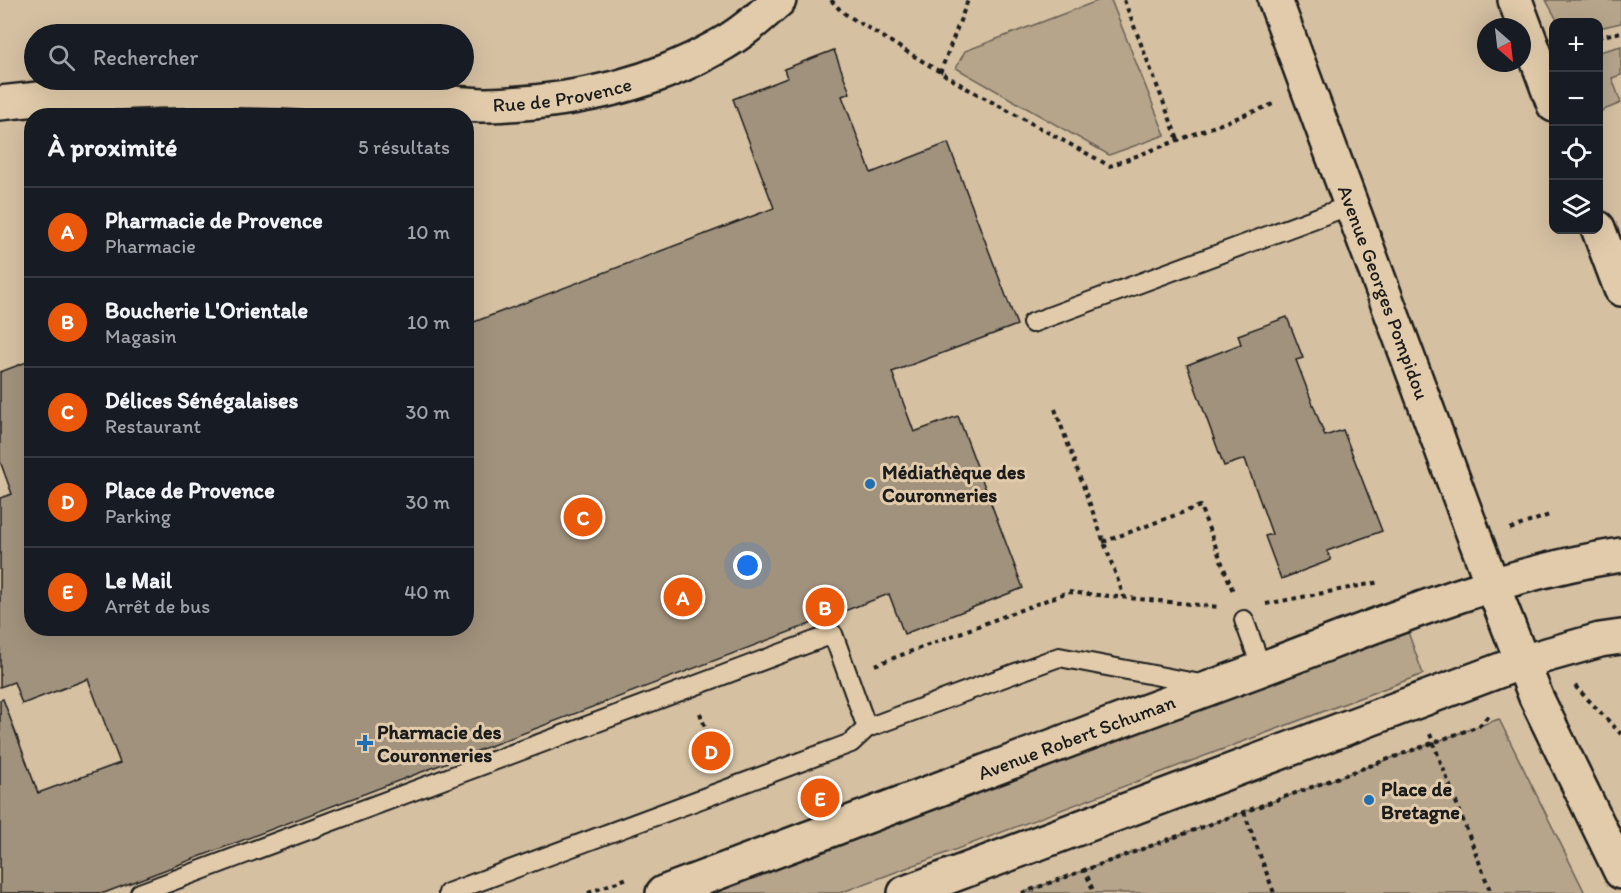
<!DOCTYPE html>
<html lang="fr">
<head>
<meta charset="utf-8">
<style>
	body { margin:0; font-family:Itim,sans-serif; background:#20242c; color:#f1f3f6 }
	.controls { position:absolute; right:18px; top:18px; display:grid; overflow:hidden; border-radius:12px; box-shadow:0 6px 24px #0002 }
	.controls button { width:54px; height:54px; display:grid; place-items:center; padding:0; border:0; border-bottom:2px solid #363941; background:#171b24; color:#f1f3f6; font:30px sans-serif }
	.compass { position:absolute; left:1477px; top:18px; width:54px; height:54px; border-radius:50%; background:#171b24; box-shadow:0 6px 24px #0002; rotate:152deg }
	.you { position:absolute; left:748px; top:566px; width:21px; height:21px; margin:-15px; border:4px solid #fff; border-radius:50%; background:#1a73e8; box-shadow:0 0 0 9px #1a73e833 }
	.badge { display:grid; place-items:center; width:39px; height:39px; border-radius:50%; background:#ea580c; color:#fff; font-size:20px; font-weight:700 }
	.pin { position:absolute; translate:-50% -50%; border:3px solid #fff; box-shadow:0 2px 6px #0006 }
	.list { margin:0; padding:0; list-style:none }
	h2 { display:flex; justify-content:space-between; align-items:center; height:78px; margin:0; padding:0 24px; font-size:26px }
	h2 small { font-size:20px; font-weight:400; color:#9ea1a6 }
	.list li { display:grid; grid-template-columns:39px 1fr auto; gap:18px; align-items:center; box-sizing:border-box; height:90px; padding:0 24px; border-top:2px solid #363941 }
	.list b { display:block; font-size:22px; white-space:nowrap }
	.list p { margin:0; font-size:20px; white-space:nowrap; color:#9ea1a6 }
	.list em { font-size:20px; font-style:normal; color:#9ea1a6 }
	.icon { flex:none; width:33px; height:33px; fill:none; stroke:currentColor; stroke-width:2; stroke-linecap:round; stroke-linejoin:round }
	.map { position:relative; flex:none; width:1621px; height:893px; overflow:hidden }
	.search { position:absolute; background:#171b24; box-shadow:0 6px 24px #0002; left:24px; top:24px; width:450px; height:66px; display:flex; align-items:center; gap:15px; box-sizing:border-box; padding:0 21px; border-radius:33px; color:#9ea1a6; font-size:22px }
	.panel { position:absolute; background:#171b24; box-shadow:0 6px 24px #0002; left:24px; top:108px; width:450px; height:528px; border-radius:24px }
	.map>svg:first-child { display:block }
	.green { fill:#b6a58b; stroke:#696054; stroke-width:1.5 }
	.building { fill:#a1927d; stroke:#1c1c1c; stroke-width:1.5 }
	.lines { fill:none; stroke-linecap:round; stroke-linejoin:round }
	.service-casing { stroke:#1c1c1c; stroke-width:22 }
	.minor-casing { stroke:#1c1c1c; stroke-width:38 }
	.tertiary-casing { stroke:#1c1c1c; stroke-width:38 }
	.secondary-casing { stroke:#1c1c1c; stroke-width:38 }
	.path { stroke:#1c1c1c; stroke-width:4; stroke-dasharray:4.5 4.5; stroke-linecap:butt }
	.service { stroke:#e1cbaa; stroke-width:18 }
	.minor { stroke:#e1cbaa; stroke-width:33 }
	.tertiary { stroke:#e1cbaa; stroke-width:33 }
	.secondary { stroke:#e1cbaa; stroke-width:33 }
	.poi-dot { fill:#1f6fb2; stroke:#e1cbaa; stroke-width:2 }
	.labels { text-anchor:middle; stroke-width:6; stroke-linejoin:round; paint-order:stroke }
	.street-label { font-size:20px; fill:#1c1c1c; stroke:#e1cbaa }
	.poi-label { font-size:20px; font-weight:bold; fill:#1c1c1c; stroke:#e1cbaa; text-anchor:start }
</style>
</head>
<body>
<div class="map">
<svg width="1621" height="893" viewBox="0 0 1621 893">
	<rect width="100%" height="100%" fill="#d5c0a2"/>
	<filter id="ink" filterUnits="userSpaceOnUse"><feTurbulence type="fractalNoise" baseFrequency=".0167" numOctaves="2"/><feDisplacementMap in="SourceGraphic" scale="12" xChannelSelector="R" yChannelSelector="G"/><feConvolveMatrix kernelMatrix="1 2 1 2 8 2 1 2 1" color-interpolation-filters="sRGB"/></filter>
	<g filter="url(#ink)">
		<g class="green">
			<polygon points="1100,0 1111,0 1165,135 1109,155 956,68 965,51"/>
			<polygon points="1546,0 1621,0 1621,23 1599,28 1598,22 1558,22"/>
			<polygon points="1621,46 1621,75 1612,78 1621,103 1599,112 1599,52"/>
			<polygon points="1408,632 1423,674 840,893 711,893"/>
			<polygon points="1499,719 1585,893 1022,893 1479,726"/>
		</g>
		<g class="building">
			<polygon points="834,50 850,93 842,96 871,173 948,143 1017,325 892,372 914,432 958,416 1023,588 904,634 889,594 104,893 0,893 0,700 3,699 38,793 120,763 88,679 22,704 14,682 0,687 0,498 12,494 0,461 0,372 32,360 32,628 466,628 466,325 774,208 733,99 787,78 784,69"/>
			<polygon points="1287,317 1303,358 1296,360 1325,436 1343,430 1382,531 1327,551 1331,560 1281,579 1265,536 1272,534 1245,459 1224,466 1187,365 1241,344 1238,335"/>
		</g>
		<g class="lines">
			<g class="service-casing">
				<g id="service">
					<polyline points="1032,323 1351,205"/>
					<polyline points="1244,620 1262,669"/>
					<polyline points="140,893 833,634 867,728"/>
					<polyline points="448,893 851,743 867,728 1059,657 1206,685"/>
				</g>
			</g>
			<g class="minor-casing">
				<g id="minor">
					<path id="s1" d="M1275 0 1492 584"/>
					<polyline points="1515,0 1554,105"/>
					<path id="s2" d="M0 103C85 93 173 88 259 91 315 92 371 98 427 101 446 102 466 105 486 105 565 103 647 87 717 47 740 35 760 17 779 0"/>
					<polyline points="1598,228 1621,289"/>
				</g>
			</g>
			<g class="tertiary-casing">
				<polyline id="tertiary" points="1492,584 1536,697 1621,872"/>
			</g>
			<g class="secondary-casing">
				<g id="secondary">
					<path id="s3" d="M663 893C862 818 1061 742 1261 669 1379 625 1496 574 1621 555"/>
					<polyline points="905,893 1522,662 1600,640 1621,637"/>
				</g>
			</g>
			<g class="path">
				<polyline points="831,0 842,12 968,89 1110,166 1276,103"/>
				<polyline points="1124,0 1178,140"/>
				<polyline points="1598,37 1621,32"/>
				<polyline points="940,73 968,0"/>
				<polyline points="1055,409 1124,597"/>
				<polyline points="1510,529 1552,514"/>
				<polyline points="1103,542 1200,506 1234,594"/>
				<polyline points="1266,604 1380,582"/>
				<polyline points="875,665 1068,592 1220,607"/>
				<polyline points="1575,686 1621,734"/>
				<polyline points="700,713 718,762"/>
				<polyline points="1430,734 1491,893"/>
				<polyline points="1244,812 1274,893"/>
				<polyline points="1084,868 1094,893"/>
				<polyline points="588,893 630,877"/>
				<polyline points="1022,893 1479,726 1490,714"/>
			</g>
			<use href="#service" class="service"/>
			<use href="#minor" class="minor"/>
			<use href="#tertiary" class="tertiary"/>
			<use href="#secondary" class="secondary"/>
		</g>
	</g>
	<g class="poi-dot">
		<circle cx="870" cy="484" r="6"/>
		<path d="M362 734h6v6h6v6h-6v6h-6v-6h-6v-6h6z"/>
		<circle cx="1369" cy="800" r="6"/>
	</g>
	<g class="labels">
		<g class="street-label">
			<text dy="7" stroke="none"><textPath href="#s2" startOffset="564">Rue de Provence</textPath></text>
			<text dy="7" stroke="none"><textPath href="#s1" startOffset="312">Avenue Georges Pompidou</textPath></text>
			<text dy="7" stroke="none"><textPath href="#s3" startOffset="442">Avenue Robert Schuman</textPath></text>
		</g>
		<g class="poi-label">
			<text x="882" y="479">Médiathèque des<tspan x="882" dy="23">Couronneries</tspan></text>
			<text x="377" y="739">Pharmacie des<tspan x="377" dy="23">Couronneries</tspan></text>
			<text x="1381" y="796">Place de<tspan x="1381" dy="23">Bretagne</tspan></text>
		</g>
	</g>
</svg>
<div class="controls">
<button>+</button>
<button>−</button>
<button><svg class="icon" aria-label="locate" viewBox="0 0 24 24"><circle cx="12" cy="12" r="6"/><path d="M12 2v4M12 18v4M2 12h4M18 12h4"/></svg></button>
<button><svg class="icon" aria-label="layers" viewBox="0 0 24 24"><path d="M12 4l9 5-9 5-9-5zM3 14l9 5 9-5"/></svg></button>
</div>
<svg class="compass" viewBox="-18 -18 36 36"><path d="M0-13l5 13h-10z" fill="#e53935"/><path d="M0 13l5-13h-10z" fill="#9ea1a6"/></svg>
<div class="you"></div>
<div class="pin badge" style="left:683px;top:597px">A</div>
<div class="pin badge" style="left:825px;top:607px">B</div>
<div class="pin badge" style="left:583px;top:517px">C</div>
<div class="pin badge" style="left:711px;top:751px">D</div>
<div class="pin badge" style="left:820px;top:798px">E</div>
<div class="search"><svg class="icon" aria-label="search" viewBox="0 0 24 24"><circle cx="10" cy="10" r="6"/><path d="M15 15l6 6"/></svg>Rechercher</div>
<section class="panel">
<h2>À proximité<small>5 résultats</small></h2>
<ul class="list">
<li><span class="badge">A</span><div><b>Pharmacie de Provence</b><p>Pharmacie</p></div><em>10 m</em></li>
<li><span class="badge">B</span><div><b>Boucherie L'Orientale</b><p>Magasin</p></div><em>10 m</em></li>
<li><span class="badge">C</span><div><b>Délices Sénégalaises</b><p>Restaurant</p></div><em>30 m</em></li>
<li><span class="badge">D</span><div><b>Place de Provence</b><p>Parking</p></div><em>30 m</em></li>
<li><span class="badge">E</span><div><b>Le Mail</b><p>Arrêt de bus</p></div><em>40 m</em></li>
</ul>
</section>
</div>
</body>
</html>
